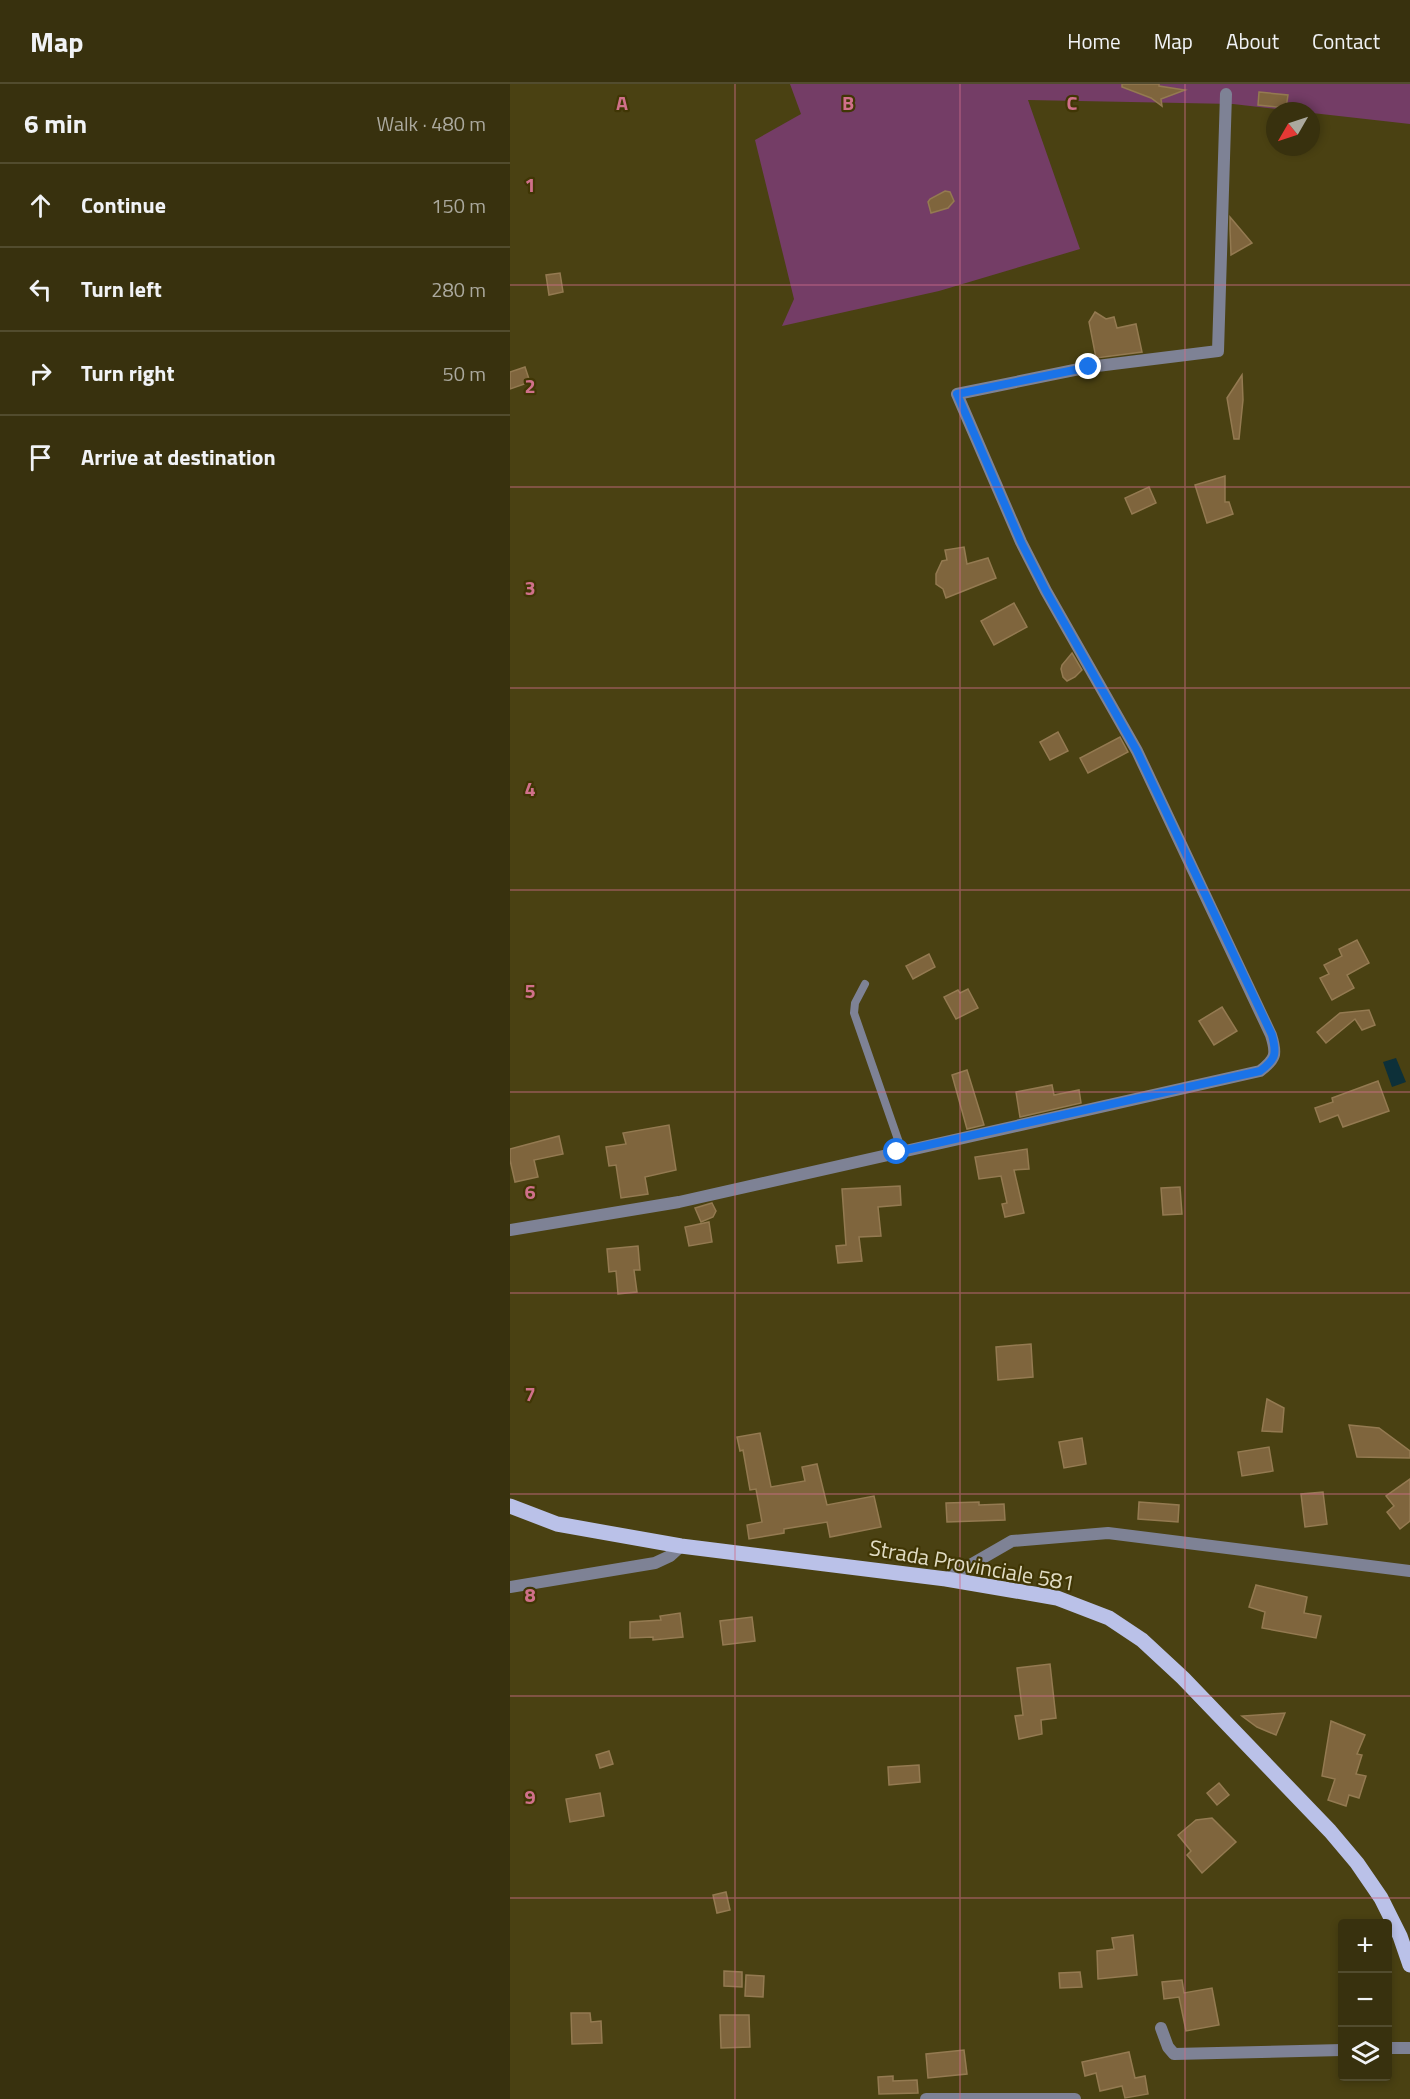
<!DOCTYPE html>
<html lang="en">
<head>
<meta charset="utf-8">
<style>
	body { margin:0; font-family:"Titillium Web",sans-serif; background:#3f3917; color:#f1f3f6 }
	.controls { position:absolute; right:18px; bottom:18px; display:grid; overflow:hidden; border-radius:6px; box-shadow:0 3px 9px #0003 }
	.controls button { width:54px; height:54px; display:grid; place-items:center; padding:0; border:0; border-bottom:2px solid #524c2e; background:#38310e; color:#f1f3f6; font:30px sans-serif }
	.compass { position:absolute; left:756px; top:18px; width:54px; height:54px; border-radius:50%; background:#38310e; box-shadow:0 3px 9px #0003; rotate:231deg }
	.stop { position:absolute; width:18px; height:18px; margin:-14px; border:4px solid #1a73e8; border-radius:50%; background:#fff }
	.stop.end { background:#1a73e8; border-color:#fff; box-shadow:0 2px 6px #0008 }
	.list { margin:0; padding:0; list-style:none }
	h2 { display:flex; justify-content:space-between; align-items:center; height:78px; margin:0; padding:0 24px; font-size:26px }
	h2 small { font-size:20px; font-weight:400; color:#aba99e }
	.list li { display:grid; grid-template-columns:39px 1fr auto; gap:18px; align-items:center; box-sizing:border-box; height:84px; padding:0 24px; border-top:2px solid #524c2e }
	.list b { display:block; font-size:22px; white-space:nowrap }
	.list em { font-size:20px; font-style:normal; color:#aba99e }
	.icon { flex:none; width:33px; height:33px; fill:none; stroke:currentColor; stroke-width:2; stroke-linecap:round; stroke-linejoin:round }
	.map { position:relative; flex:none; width:900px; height:2015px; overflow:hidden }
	header { display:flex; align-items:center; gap:36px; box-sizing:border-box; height:84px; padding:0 30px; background:#38310e; border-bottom:2px solid #524c2e }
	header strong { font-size:28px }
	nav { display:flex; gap:33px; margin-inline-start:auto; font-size:21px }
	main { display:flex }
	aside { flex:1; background:#38310e }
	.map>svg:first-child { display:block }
	.green { fill:#743d66 }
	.water { fill:#0d3039 }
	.building { fill:#7f653d; stroke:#947a51; stroke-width:1.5 }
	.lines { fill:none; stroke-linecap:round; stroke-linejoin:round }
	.lane { stroke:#7e8295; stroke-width:8 }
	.street { stroke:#7e8295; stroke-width:12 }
	.primary { stroke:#bac1e8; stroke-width:15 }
	.route { stroke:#1a73e8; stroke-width:8 }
	.grid { fill:none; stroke:#d0708a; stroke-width:1.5; stroke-opacity:0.55 }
	.labels { text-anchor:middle; stroke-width:4.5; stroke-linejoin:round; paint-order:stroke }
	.street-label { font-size:22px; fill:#e1dcc4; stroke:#403605 }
	.grid-label { font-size:20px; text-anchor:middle; font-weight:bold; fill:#d0708a; stroke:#403605; stroke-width:4.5; stroke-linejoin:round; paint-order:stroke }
</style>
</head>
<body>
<header>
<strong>Map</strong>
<nav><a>Home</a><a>Map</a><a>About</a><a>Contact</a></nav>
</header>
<main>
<aside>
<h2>6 min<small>Walk · 480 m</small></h2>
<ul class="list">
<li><svg class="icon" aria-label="ahead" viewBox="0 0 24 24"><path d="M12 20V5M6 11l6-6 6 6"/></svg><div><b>Continue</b></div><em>150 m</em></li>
<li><svg class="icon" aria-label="left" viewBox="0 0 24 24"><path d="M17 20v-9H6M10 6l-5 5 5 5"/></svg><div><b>Turn left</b></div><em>280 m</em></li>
<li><svg class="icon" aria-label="right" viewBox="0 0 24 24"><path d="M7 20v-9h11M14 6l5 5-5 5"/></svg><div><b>Turn right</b></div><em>50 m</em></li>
<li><svg class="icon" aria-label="arrive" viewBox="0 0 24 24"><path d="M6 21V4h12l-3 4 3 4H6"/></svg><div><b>Arrive at destination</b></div></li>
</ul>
</aside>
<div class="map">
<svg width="900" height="2015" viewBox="0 0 900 2015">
	<rect width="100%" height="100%" fill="#4a4112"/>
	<polygon class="green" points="280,0 900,0 900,40 723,20 518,16 570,165 429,207 272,242 284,215 245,56 291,30"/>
	<polygon class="water" points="886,974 896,998 882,1003 873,978"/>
	<g class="building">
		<polygon points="612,0 649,0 649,2 675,6 651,15 652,22 641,14 612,3"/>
		<polygon points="749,8 778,11 776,24 748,21"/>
		<polygon points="435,107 440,108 444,117 438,124 421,129 418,118 420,115"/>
		<polygon points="720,133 742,159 721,171 720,145"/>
		<polygon points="50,189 53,208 39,211 36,191"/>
		<polygon points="585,228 596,235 604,233 607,244 626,240 632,268 586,274 579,238"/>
		<polygon points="15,283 20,298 0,305 0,288"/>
		<polygon points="732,291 733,316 729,355 724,355 717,314"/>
		<polygon points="715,392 715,418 719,418 723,430 697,439 685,401"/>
		<polygon points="639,403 646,419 622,430 615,414"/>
		<polygon points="454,463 457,480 478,474 486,494 436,514 433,505 426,500 426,490 432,477 437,476 435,466"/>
		<polygon points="504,519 517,543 484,561 471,537"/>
		<polygon points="562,569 572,586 565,593 557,597 553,593 551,585 552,581"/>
		<polygon points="548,648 558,667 540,676 530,658"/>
		<polygon points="610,653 618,668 578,689 570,674"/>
		<polygon points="847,856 859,879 837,891 844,904 822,916 810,894 819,890 814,881 832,872 829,865"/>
		<polygon points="419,870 425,883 403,895 396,882"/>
		<polygon points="458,905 468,924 446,935 434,913 448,906 450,909"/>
		<polygon points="712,923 727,947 704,961 689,937"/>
		<polygon points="859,926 865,941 852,946 845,935 816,959 807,948 830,929"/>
		<polygon points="457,986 474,1041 457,1045 442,991"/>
		<polygon points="868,997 879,1027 833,1043 828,1031 810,1038 805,1024 823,1018 822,1014"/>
		<polygon points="542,1001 544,1011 569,1006 571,1019 510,1033 506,1008"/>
		<polygon points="159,1041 166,1086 135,1093 138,1110 111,1114 106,1081 99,1082 96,1063 116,1060 113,1049"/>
		<polygon points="49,1052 53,1070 24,1076 28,1093 5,1098 0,1076 0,1065"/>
		<polygon points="517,1065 519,1085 504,1086 514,1129 495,1133 492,1120 497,1119 491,1092 469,1095 465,1073"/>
		<polygon points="390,1102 391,1121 368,1123 371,1152 349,1153 352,1177 328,1179 326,1162 336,1161 332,1105"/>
		<polygon points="670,1103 672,1130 653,1131 651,1104"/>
		<polygon points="202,1119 206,1127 203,1133 191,1138 185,1124"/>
		<polygon points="199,1138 202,1158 179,1162 175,1143"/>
		<polygon points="128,1162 130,1186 124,1186 127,1208 108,1210 106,1187 99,1188 97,1165"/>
		<polygon points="521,1260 523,1293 488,1296 486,1263"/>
		<polygon points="757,1315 774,1324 772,1348 752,1347"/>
		<polygon points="839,1341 869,1344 900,1367 900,1374 847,1373"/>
		<polygon points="250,1349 261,1403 295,1397 292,1383 307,1380 317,1421 364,1412 371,1443 320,1453 317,1438 274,1445 274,1449 239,1455 237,1441 252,1438 246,1405 240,1406 233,1366 230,1367 227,1353"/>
		<polygon points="572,1354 576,1380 554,1384 549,1358"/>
		<polygon points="759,1363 763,1387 732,1392 728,1368"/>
		<polygon points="900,1395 900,1437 890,1445 877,1428 884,1422 876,1412"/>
		<polygon points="813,1408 817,1440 795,1443 791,1410"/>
		<polygon points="469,1418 469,1421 494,1420 495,1436 437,1438 436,1419"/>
		<polygon points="629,1418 669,1421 668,1438 628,1435"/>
		<polygon points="746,1501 797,1513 794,1529 811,1532 806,1554 752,1544 755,1528 739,1523"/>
		<polygon points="170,1529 173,1553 143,1556 143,1553 120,1554 120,1538 151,1536 150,1532"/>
		<polygon points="242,1533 245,1557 213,1561 210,1537"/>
		<polygon points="540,1580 546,1634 531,1636 532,1650 509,1655 505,1632 513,1631 507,1584"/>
		<polygon points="775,1629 766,1651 747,1643 732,1632"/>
		<polygon points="821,1637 855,1651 847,1670 852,1671 846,1690 856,1692 849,1714 839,1711 836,1722 818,1716 825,1695 812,1692"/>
		<polygon points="99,1667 103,1680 90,1684 86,1671"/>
		<polygon points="409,1681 410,1698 379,1701 378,1683"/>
		<polygon points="709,1699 719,1711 707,1721 697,1709"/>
		<polygon points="90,1709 94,1732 60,1738 56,1715"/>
		<polygon points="702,1734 726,1758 692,1789 677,1771 681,1767 668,1751 686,1736"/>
		<polygon points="216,1808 220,1826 207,1829 203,1811"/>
		<polygon points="623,1851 627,1891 588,1895 587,1867 604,1865 602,1854"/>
		<polygon points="214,1887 232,1888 232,1903 214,1902"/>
		<polygon points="570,1888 572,1903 550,1904 549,1889"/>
		<polygon points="236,1891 254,1892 253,1913 235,1912"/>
		<polygon points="672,1896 674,1909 702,1904 709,1941 676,1947 669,1913 654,1915 652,1898"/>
		<polygon points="61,1929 80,1929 81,1938 91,1937 92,1959 62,1960"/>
		<polygon points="210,1931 239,1931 240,1963 211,1964"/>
		<polygon points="454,1966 457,1990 418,1994 416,1970"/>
		<polygon points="619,1968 625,1994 635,1992 638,2010 615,2014 612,2002 590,2007 586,1989 575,1992 572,1978"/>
		<polygon points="383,1992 383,1997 407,1996 408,2009 369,2010 368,1993"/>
	</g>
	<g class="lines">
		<polyline class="lane" points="355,900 345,919 344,929 392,1067"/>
		<g class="street">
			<path d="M0 1146 169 1118 750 987C766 975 767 970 761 951L627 667 536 507 511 458 447 310 579 283 708 267 716 10"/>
			<polyline points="436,1495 502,1457 598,1449 900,1487"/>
			<polyline points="0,1503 145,1479 160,1472 171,1462"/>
			<polyline points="651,1944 658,1963 664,1970 832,1966"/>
			<polyline points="878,1964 900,1964"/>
			<polyline points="416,2015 565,2015"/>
		</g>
		<polyline class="primary" points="0,1422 47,1440 171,1462 436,1495 547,1514 599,1534 632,1556 673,1594 820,1747 847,1779 871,1814 890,1852 900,1881"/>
	</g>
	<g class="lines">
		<path class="route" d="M387 1068 750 987C766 975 767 970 762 951L627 667 536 507 511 458 447 310 579 283"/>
	</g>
	<path class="grid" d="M225 0V2015M450 0V2015M675 0V2015M0 201H900M0 403H900M0 604H900M0 806H900M0 1008H900M0 1209H900M0 1410H900M0 1612H900M0 1814H900"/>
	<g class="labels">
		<g class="street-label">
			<text transform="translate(462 1481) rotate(10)" y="8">Strada Provinciale 581</text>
		</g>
	</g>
	<g class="grid-label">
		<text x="112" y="26">A</text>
		<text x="338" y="26">B</text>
		<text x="562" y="26">C</text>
		<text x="20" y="108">1</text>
		<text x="20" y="309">2</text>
		<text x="20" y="511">3</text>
		<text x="20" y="712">4</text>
		<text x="20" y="914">5</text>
		<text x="20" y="1115">6</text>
		<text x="20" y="1317">7</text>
		<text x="20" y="1518">8</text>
		<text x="20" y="1720">9</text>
	</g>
</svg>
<div class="controls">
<button>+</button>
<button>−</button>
<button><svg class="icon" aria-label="layers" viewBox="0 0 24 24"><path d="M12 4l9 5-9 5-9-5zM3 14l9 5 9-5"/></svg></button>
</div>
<svg class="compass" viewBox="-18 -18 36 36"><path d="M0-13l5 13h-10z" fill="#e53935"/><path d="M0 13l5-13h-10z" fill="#aba99e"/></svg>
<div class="stop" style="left:387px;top:1068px"></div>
<div class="stop end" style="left:579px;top:283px"></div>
</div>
</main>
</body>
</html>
